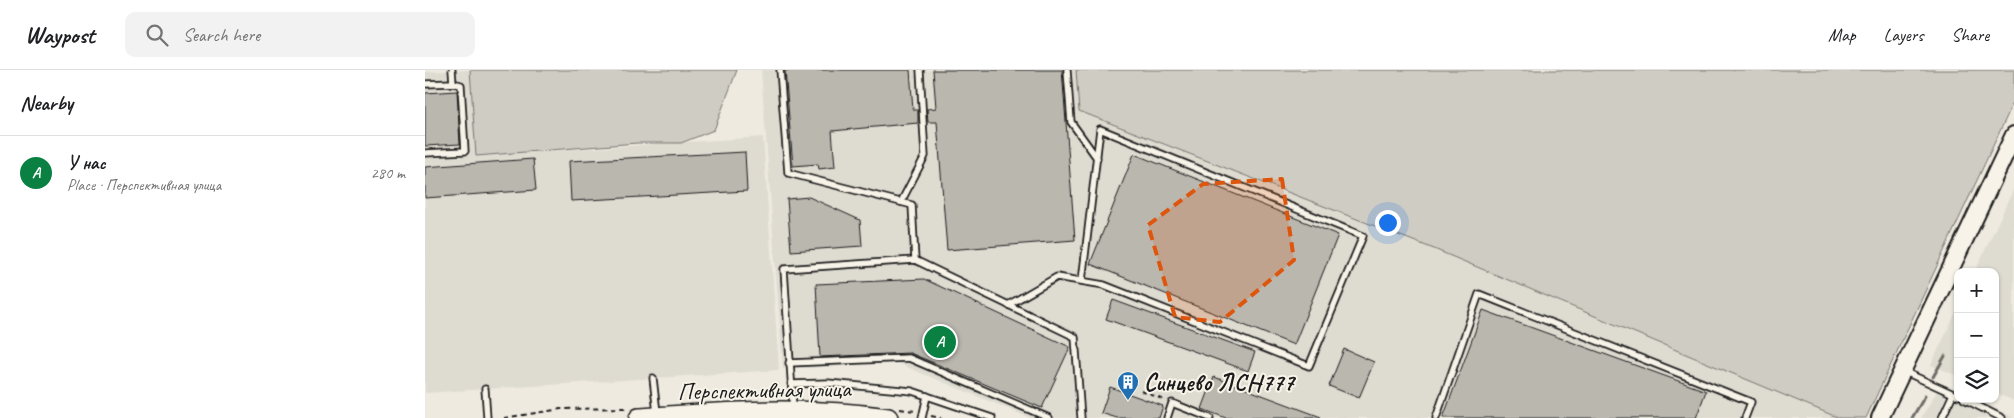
<!DOCTYPE html>
<html lang="en">
<head>
<meta charset="utf-8">
<style>
	body { margin:0; font-family:Caveat,sans-serif; background:#f2f2f2; color:#202124 }
	.controls { position:absolute; right:15px; bottom:15px; display:grid; overflow:hidden; border-radius:10px; box-shadow:0 1px 4px #0004 }
	.controls button { width:45px; height:45px; display:grid; place-items:center; padding:0; border:0; border-bottom:1px solid #e0e0e0; background:#fff; color:#202124; font:25px sans-serif }
	.you { position:absolute; left:962px; top:152px; width:18px; height:18px; margin:-12px; border:4px solid #fff; border-radius:50%; background:#1a73e8; box-shadow:0 0 0 8px #1a73e833 }
	.badge { display:grid; place-items:center; width:32px; height:32px; border-radius:50%; background:#0b8043; color:#fff; font-size:16px; font-weight:700 }
	.pin { position:absolute; translate:-50% -50%; border:2px solid #fff; box-shadow:0 1px 5px #0006 }
	.list { margin:0; padding:0; list-style:none }
	h2 { display:flex; justify-content:space-between; align-items:center; height:65px; margin:0; padding:0 20px; font-size:21px }
	h2 small { font-size:16px; font-weight:400; color:#757577 }
	.list li { display:grid; grid-template-columns:32px 1fr auto; gap:15px; align-items:center; box-sizing:border-box; height:75px; padding:0 20px; border-top:1px solid #e0e0e0 }
	.list b { display:block; font-size:19px; white-space:nowrap }
	.list p { margin:0; font-size:16px; white-space:nowrap; color:#757577 }
	.list em { font-size:16px; font-style:normal; color:#757577 }
	.icon { flex:none; width:28px; height:28px; fill:none; stroke:currentColor; stroke-width:2; stroke-linecap:round; stroke-linejoin:round }
	.map { position:relative; flex:none; width:1589px; height:348px; overflow:hidden }
	header { display:flex; align-items:center; gap:30px; box-sizing:border-box; height:70px; padding:0 25px; background:#fff; border-bottom:1px solid #e0e0e0 }
	header strong { font-size:24px }
	nav { display:flex; gap:28px; margin-inline-start:auto; font-size:18px }
	.search { width:350px; height:45px; background:#f2f2f2; display:flex; align-items:center; gap:12px; box-sizing:border-box; padding:0 18px; border-radius:10px; color:#757577; font-size:19px }
	main { display:flex }
	aside { flex:1; background:#fff }
	.map>svg:first-child { display:block }
	.built { fill:#dedbd1 }
	.green { fill:#cfccc3; stroke:#767470 }
	.lines { fill:none; stroke-linecap:round; stroke-linejoin:round }
	.stream { stroke:#6f6d69; stroke-width:3 }
	.building { fill:#bab7af; stroke:#1c1c1c }
	.lane-casing { stroke:#1c1c1c; stroke-width:9 }
	.secondary-casing { stroke:#1c1c1c; stroke-width:20 }
	.primary-casing { stroke:#1c1c1c; stroke-width:22 }
	.path { stroke:#1c1c1c; stroke-width:2; stroke-dasharray:5 4; stroke-linecap:butt }
	.lane { stroke:#f7f3e8; stroke-width:5.5 }
	.secondary { stroke:#f7f3e8; stroke-width:16 }
	.primary { stroke:#f7f3e8; stroke-width:19 }
	.marked { fill:#de560d; fill-opacity:0.2; stroke:#de560d; stroke-width:4; stroke-dasharray:10 6; stroke-linejoin:round }
	.labels { text-anchor:middle; stroke-width:4; stroke-linejoin:round; paint-order:stroke }
	.poi-label { font-size:24px; font-weight:bold; fill:#1c1c1c; stroke:#f7f3e8; text-anchor:start }
	.street-label { font-size:24px; fill:#1c1c1c; stroke:#f7f3e8 }
</style>
</head>
<body>
<header>
<strong>Waypost</strong>
<div class="search"><svg class="icon" aria-label="search" viewBox="0 0 24 24"><circle cx="10" cy="10" r="6"/><path d="M15 15l6 6"/></svg>Search here</div>
<nav><a>Map</a><a>Layers</a><a>Share</a></nav>
</header>
<main>
<aside>
<h2>Nearby<small></small></h2>
<ul class="list">
<li><span class="badge">A</span><div><b>У нас</b><p>Place · Перспективная улица</p></div><em>280 m</em></li>
</ul>
</aside>
<div class="map">
<svg width="1589" height="348" viewBox="0 0 1589 348">
	<rect width="100%" height="100%" fill="#eeeae0"/>
	<filter id="ink" filterUnits="userSpaceOnUse"><feTurbulence type="fractalNoise" baseFrequency=".02" numOctaves="2"/><feDisplacementMap in="SourceGraphic" scale="10" xChannelSelector="R" yChannelSelector="G"/><feConvolveMatrix kernelMatrix="1 2 1 2 8 2 1 2 1" color-interpolation-filters="sRGB"/></filter>
	<g filter="url(#ink)">
		<g class="built">
			<polygon points="45,0 51,86 338,67 354,300 0,323 0,2"/>
			<polygon points="336,0 651,0 654,41 1009,179 1414,348 605,348 472,293 358,299"/>
			<polygon points="1589,118 1589,331 1570,323 1570,202 1550,202"/>
			<polygon points="1533,238 1533,306 1506,295"/>
			<polygon points="1517,313 1533,320 1533,329 1552,329 1589,348 1496,348"/>
		</g>
		<g class="green">
			<polygon points="45,0 312,0 289,60 256,73 212,73 51,86"/>
			<polygon points="651,0 1589,0 1589,31 1441,348 1414,348 1009,179 654,41"/>
		</g>
		<g class="lines">
			<g class="stream">
				<polyline points="1508,307 1520,286"/>
				<polyline points="1487,348 1500,326"/>
			</g>
		</g>
		<g class="building">
			<polygon points="360,0 485,0 488,40 493,40 493,53 407,61 410,97 394,99 393,94 368,96"/>
			<polygon points="508,0 637,0 650,170 522,180 512,52 503,52 502,39 511,38"/>
			<polygon points="32,21 35,74 0,76 0,23"/>
			<polygon points="320,82 322,121 146,131 144,91"/>
			<polygon points="709,84 913,165 869,275 665,194"/>
			<polygon points="108,89 111,120 0,128 0,97"/>
			<polygon points="384,127 435,150 437,176 366,181 362,129"/>
			<polygon points="499,209 645,277 617,338 485,283 395,287 391,214"/>
			<polygon points="688,230 830,282 823,301 681,249"/>
			<polygon points="1058,240 1281,321 1271,348 1018,348"/>
			<polygon points="919,279 949,292 934,328 904,316"/>
			<polygon points="789,307 896,347 896,348 801,348 777,339"/>
			<polygon points="685,317 738,336 734,348 692,348 676,343"/>
		</g>
		<g class="lines">
			<g class="lane-casing">
				<g id="lane">
					<polyline points="27,0 28,13"/>
					<polyline points="355,0 363,103 487,135 490,190"/>
					<polyline points="642,0 646,52 672,88"/>
					<polyline points="0,14 28,13 36,15 40,81 0,83"/>
					<polyline points="476,132 500,86 495,0"/>
					<polyline points="583,235 632,207 679,215 884,296 938,166 675,59 657,211"/>
					<polyline points="364,293 484,288 624,348"/>
					<polyline points="1478,301 1533,326"/>
					<polyline points="228,308 232,343"/>
					<polyline points="366,314 403,313 487,321 567,348"/>
					<polyline points="60,319 62,348"/>
					<polyline points="1539,329 1577,348"/>
					<polyline points="368,338 359,199 490,190 650,267 656,348"/>
					<polyline points="497,348 502,326"/>
					<polyline points="742,348 747,333 785,348"/>
					<polyline points="1011,348 1054,224 1326,332 1320,348"/>
					<polyline points="1517,348 1528,324"/>
				</g>
			</g>
			<g class="secondary-casing">
				<polyline id="secondary" points="1455,348 1589,65"/>
			</g>
			<g class="primary-casing">
				<path id="primary" d="M214 348C298 342 380 336 463 348"/>
			</g>
			<g class="path">
				<polyline points="716,321 740,330"/>
				<polyline points="475,339 490,341"/>
				<polyline points="506,346 516,348"/>
				<polyline points="79,348 136,339 203,338"/>
			</g>
			<use href="#lane" class="lane"/>
			<use href="#secondary" class="secondary"/>
			<use href="#primary" class="primary"/>
		</g>
	</g>
	<path class="marked" d="M857 109 869 190 795 252 750 247 723 155 778 114Z"/>
	<defs>
		<g id="building-pin" transform="scale(1.125)"><path d="M0 17L-7.5 6A9.5 9.5 0 1 1 7.5 6Z" fill="#1f6fb2" stroke="#f7f3e8"/><path d="M-4-6H4V6H1V3H-1V6H-4ZM-2.5-4.3h1.7v1.8h-1.7ZM.8-4.3h1.7v1.8H.8ZM-2.5-1h1.7V.8h-1.7ZM.8-1h1.7V.8H.8Z" fill="#fff"/></g>
	</defs>
	<g fill-rule="evenodd">
		<use href="#building-pin" x="703" y="312"/>
	</g>
	<g class="labels">
		<g class="poi-label">
			<text x="719" y="320">Синцево ЛСН777</text>
		</g>
		<g class="street-label">
			<text transform="translate(339 320) rotate(-1)" y="8">Перспективная улица</text>
		</g>
	</g>
</svg>
<div class="controls">
<button>+</button>
<button>−</button>
<button><svg class="icon" aria-label="layers" viewBox="0 0 24 24"><path d="M12 4l9 5-9 5-9-5zM3 14l9 5 9-5"/></svg></button>
</div>
<div class="you"></div>
<div class="pin badge" style="left:515px;top:272px">A</div>
</div>
</main>
</body>
</html>
